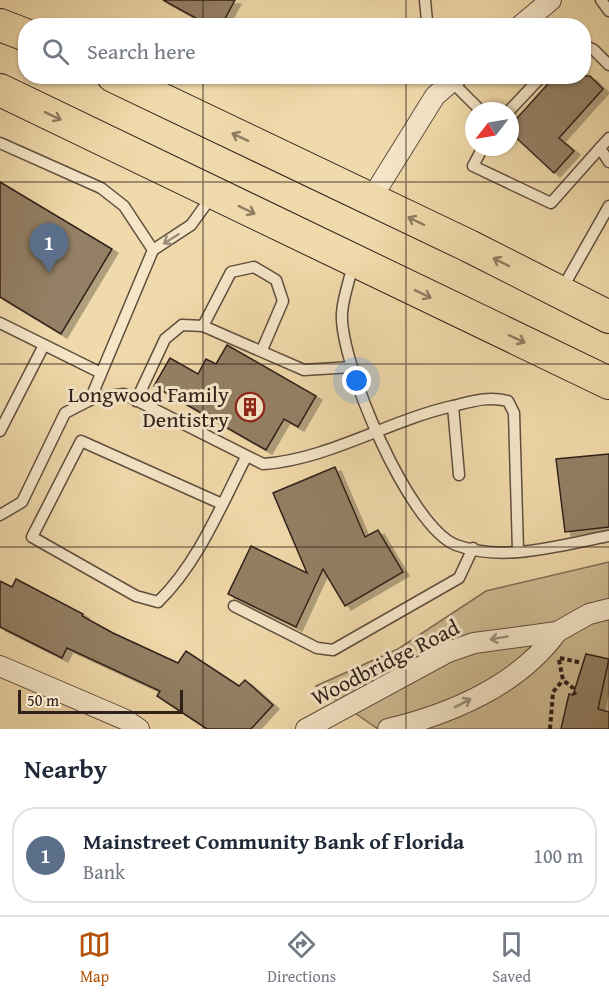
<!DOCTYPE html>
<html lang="en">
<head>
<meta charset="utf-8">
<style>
	body { margin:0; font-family:"Gentium Book Plus",serif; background:#f6f6f7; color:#1f2937 }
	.compass { position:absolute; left:465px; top:102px; width:54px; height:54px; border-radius:50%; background:#fff; box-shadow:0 2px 4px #0004; rotate:239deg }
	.scale { position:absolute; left:18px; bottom:15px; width:165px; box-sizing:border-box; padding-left:6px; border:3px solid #30201a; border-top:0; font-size:16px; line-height:21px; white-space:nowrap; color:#30201a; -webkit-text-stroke:4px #f5e6c8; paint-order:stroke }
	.you { position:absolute; left:357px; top:381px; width:21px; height:21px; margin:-15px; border:4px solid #fff; border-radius:50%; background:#1a73e8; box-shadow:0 0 0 9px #1a73e833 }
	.badge { display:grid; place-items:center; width:39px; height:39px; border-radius:50%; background:#b45309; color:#fff; font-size:20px; font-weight:700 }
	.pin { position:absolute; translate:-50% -50px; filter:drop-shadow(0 2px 3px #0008) }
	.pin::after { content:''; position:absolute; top:32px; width:21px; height:18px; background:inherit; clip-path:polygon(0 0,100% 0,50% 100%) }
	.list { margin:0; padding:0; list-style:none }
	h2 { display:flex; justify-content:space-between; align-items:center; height:78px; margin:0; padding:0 24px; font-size:26px }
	h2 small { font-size:20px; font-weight:400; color:#747a83 }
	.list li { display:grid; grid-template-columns:39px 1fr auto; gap:18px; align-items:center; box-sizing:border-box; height:96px; margin:0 12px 12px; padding:0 12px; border:2px solid #e0e1e3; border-radius:24px }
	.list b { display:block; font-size:22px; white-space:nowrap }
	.list p { margin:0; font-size:20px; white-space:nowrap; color:#747a83 }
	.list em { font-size:20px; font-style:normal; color:#747a83 }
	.icon { flex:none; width:33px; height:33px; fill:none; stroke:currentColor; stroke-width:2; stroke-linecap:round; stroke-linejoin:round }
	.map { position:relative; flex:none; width:609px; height:729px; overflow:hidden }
	.search { position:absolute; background:#fff; box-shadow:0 2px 4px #0004; left:18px; right:18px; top:18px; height:66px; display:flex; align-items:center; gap:15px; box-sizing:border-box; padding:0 21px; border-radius:24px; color:#747a83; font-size:22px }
	.sheet { height:186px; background:#fff }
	nav { display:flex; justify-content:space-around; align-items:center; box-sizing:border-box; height:84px; border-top:2px solid #e0e1e3; background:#fff; font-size:16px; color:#747a83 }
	nav a { display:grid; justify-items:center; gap:3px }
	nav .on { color:#b45309 }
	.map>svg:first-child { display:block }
	.green { fill:#cfba92; stroke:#806d56; stroke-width:1.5 }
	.building { fill:#948065; stroke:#30201a; stroke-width:1.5; filter:url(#shadow) }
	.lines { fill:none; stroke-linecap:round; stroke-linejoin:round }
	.lane-casing { stroke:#604e3e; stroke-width:13 }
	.street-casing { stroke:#604e3e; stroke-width:22 }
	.primary-casing { stroke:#30201a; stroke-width:34 }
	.path { stroke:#30201a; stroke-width:4; stroke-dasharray:4.5 3; stroke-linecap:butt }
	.lane { stroke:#f5e6c8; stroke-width:10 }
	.street { stroke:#f5e6c8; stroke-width:20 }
	.primary { stroke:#f0d9aa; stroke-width:32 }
	.oneway { stroke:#907c62 }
	.oneway2 { stroke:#9c8d7a }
	.grid { fill:none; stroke:#30201a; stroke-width:1.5; stroke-opacity:0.55 }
	.labels { text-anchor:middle; stroke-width:6; stroke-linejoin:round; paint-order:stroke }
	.poi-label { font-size:22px; fill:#30201a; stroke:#f5e6c8; text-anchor:end }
	.street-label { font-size:22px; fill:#30201a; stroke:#f5e6c8 }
</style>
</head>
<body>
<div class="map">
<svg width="609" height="729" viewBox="0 0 609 729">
	<defs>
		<filter id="shadow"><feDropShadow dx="6" dy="4" stdDeviation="0" flood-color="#0004"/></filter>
	</defs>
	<rect width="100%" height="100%" fill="#f0d9aa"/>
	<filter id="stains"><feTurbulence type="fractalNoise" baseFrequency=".00333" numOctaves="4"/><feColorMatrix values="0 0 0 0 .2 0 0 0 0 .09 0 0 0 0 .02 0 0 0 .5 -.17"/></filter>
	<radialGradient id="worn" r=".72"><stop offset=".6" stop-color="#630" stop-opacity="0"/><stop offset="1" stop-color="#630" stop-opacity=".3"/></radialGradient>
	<polygon class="green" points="609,562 609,729 378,729 316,686 398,649 486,591"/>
	<g class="building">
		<polygon points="163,0 235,0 221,26 210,26"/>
		<polygon points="555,76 590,76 603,89 559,138 574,151 554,173 510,132 510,126"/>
		<polygon points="0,182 112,249 61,334 0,297"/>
		<polygon points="227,345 316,396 298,427 284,419 266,450 154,386 170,358 198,374 206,359 216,364"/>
		<polygon points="609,454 609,527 565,532 556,459"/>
		<polygon points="335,467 365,537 378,530 403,572 345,606 323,569 296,627 228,594 251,546 307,573 273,493"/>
		<polygon points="16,579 83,614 82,616 113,633 178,663 186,651 239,686 245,680 273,705 251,729 207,729 157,696 160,691 67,648 62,658 0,627 0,581 12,587"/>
		<polygon points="586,654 609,659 598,709 609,712 609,729 561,729 569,694 573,695"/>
	</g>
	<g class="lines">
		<g class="lane-casing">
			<g id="lane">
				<polyline points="425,0 427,21 431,26"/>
				<polyline points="601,0 609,11"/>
				<polyline points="584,45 594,50 609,65"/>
				<polyline points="452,82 481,111"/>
				<polyline points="509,111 542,76"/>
				<polyline points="0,143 101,188 124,206 153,250 90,400"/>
				<polyline points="483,147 473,166 551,203 600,148 609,162"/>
				<polyline points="600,148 609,138"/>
				<polyline points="153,250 191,225 212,196"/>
				<path d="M353 264C350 279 343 297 342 313 339 361 409 527 456 545 504 563 561 545 609 536"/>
				<polyline points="562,289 609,206"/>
				<polyline points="0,323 101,373"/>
				<polyline points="203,326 231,272 254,267 276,280 283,301 262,350"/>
				<polyline points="136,401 165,339 182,325 203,326 304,370 352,367"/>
				<polyline points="453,406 459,475"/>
				<polyline points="0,431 44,345"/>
				<path d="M222 504 81 441 32 537 136 596 158 602C198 563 221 506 246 457"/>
				<path d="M0 515 22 502 65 413 94 398 124 394 263 464C327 460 390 420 453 406 473 401 488 396 508 401L514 413 518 551"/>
				<polyline points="234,606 317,648 333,650 459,578 473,548"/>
			</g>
		</g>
		<g class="street-casing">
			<g id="street">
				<polyline points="520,26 551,0"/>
				<polyline points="371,199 435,96 458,76"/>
				<polyline points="0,666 126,720 139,729"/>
				<polyline points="306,729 448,652 474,643 557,632 589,614 609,609"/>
				<path d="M388 729C451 714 519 685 557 632"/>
			</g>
		</g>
		<g class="primary-casing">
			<g id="primary">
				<polyline points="0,25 26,35"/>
				<polyline points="113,76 469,246 609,317"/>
				<polyline points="0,90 609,383"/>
			</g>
		</g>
		<g class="path">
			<polyline points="560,658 582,663"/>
			<polyline points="559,660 563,680 573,688 575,695"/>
			<polyline points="550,729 553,692 563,680"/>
		</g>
		<use href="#lane" class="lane"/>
		<use href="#street" class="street"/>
		<use href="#primary" class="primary"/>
	</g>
	<defs><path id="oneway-shaft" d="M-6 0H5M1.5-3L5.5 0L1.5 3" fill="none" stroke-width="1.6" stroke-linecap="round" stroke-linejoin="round" transform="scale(1.5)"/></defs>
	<g class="oneway">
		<use href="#oneway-shaft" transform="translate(53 116) rotate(26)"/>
		<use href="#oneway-shaft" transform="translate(240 137) rotate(-155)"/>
		<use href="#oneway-shaft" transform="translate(247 210) rotate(26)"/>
		<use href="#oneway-shaft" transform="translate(416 221) rotate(-154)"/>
		<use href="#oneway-shaft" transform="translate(501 262) rotate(-153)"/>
		<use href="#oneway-shaft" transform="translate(423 294) rotate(26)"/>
		<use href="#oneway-shaft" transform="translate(517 339) rotate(25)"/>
	</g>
	<g class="oneway2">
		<use href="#oneway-shaft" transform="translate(171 239) rotate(148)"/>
		<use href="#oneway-shaft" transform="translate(499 638) rotate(170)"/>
		<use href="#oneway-shaft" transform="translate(463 703) rotate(-27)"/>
	</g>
	<path class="grid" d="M203 0V26M406 0V26M203 76V729M406 76V729M0 182H609M0 364H609M0 547H609"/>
	<defs>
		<g id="building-ring" transform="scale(1.5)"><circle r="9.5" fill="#f5e6c8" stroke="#8f2418" stroke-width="1.5"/><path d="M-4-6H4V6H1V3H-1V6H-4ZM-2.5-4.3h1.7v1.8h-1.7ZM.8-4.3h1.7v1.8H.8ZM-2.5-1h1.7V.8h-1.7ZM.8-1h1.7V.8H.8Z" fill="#8f2418"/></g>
	</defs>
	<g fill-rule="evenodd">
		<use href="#building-ring" x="250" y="407"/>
	</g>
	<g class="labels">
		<g class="poi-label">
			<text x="229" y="402">Longwood Family<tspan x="229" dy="25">Dentistry</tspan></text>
		</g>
		<g class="street-label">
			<text transform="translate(385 662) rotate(-27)" y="8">Woodbridge Road</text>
		</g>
	</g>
	<rect width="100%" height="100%" filter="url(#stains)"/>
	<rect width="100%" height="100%" fill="url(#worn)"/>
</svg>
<svg class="compass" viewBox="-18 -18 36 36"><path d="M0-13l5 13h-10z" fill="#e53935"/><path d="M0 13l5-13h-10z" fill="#747a83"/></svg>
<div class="scale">50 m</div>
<div class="you"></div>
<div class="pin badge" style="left:49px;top:273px;background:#5c6f8a">1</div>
<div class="search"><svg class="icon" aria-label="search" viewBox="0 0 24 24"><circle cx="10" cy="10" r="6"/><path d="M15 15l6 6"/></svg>Search here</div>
</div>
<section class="sheet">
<h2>Nearby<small></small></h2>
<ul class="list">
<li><span class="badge" style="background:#5c6f8a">1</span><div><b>Mainstreet Community Bank of Florida</b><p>Bank</p></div><em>100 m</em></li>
</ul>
</section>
<nav>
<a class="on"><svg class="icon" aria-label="map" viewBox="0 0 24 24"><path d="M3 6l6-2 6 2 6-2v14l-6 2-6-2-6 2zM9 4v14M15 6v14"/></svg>Map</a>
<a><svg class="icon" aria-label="directions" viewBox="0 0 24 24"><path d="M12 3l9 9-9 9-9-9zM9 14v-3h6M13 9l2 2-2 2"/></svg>Directions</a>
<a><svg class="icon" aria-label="saved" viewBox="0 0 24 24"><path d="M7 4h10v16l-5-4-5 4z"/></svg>Saved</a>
</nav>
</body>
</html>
